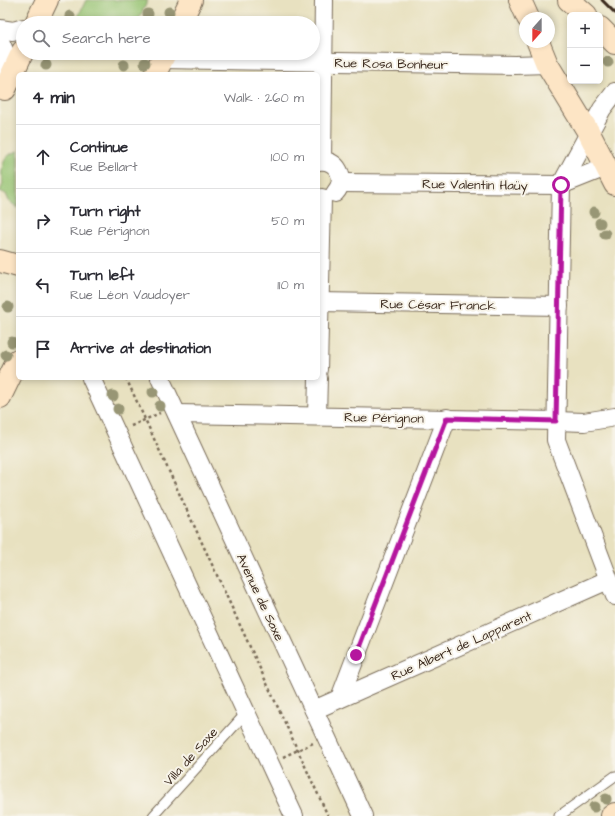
<!DOCTYPE html>
<html lang="en">
<head>
<meta charset="utf-8">
<style>
	body { margin:0; font-family:"Architects Daughter",sans-serif; background:#f2f2f3; color:#2b2b33 }
	.controls { position:absolute; right:12px; top:12px; display:grid; overflow:hidden; border-radius:6px; box-shadow:0 2px 6px #0003 }
	.controls button { width:36px; height:36px; display:grid; place-items:center; padding:0; border:0; border-bottom:1px solid #e1e1e2; background:#fff; color:#2b2b33; font:20px sans-serif }
	.compass { position:absolute; left:519px; top:12px; width:36px; height:36px; border-radius:50%; background:#fff; box-shadow:0 2px 6px #0003; rotate:201deg }
	.stop { position:absolute; width:12px; height:12px; margin:-9px; border:3px solid #b5179e; border-radius:50%; background:#fff }
	.stop.end { background:#b5179e; border-color:#fff; box-shadow:0 1px 4px #0008 }
	.list { margin:0; padding:0; list-style:none }
	h2 { display:flex; justify-content:space-between; align-items:center; height:52px; margin:0; padding:0 16px; font-size:17px }
	h2 small { font-size:13px; font-weight:400; color:#7c7c81 }
	.list li { display:grid; grid-template-columns:26px 1fr auto; gap:12px; align-items:center; box-sizing:border-box; height:64px; padding:0 16px; border-top:1px solid #e1e1e2 }
	.list b { display:block; font-size:15px; white-space:nowrap }
	.list p { margin:0; font-size:13px; white-space:nowrap; color:#7c7c81 }
	.list em { font-size:13px; font-style:normal; color:#7c7c81 }
	.icon { flex:none; width:22px; height:22px; fill:none; stroke:currentColor; stroke-width:2; stroke-linecap:round; stroke-linejoin:round }
	.map { position:relative; flex:none; width:615px; height:816px; overflow:hidden }
	.search { position:absolute; background:#fff; box-shadow:0 2px 6px #0003; left:16px; top:16px; width:304px; height:44px; display:flex; align-items:center; gap:10px; box-sizing:border-box; padding:0 14px; border-radius:22px; color:#7c7c81; font-size:15px }
	.panel { position:absolute; background:#fff; box-shadow:0 2px 6px #0003; left:16px; top:72px; width:304px; height:308px; border-radius:6px }
	.map>svg:first-child { display:block }
	.green { fill:#95c371; stroke:#687648 }
	.lines { fill:none; stroke-linecap:round; stroke-linejoin:round }
	.lane-casing { stroke:#786a57; stroke-width:11 }
	.street-casing { stroke:#786a57; stroke-width:20 }
	.secondary-casing { stroke:#786a57; stroke-width:24 }
	.path { stroke:#786a57; stroke-width:2.5; stroke-dasharray:3 3; stroke-linecap:butt }
	.lane { stroke:#fff; stroke-width:9 }
	.street { stroke:#fff; stroke-width:18 }
	.secondary { stroke:#fde5c5; stroke-width:22 }
	.rail { stroke:#3b2a1e; stroke-width:3 }
	.tree { fill:#989675 }
	.route { stroke:#b5179e; stroke-width:5 }
	.labels { text-anchor:middle; stroke-width:4; stroke-linejoin:round; paint-order:stroke }
	.street-label { font-size:13px; fill:#3b2a1e; stroke:#f7f3e8 }
</style>
</head>
<body>
<div class="map">
<svg width="615" height="816" viewBox="0 0 615 816">
	<rect width="100%" height="100%" fill="#f7f3e8"/>
	<filter id="ink" filterUnits="userSpaceOnUse"><feTurbulence type="fractalNoise" baseFrequency=".025" numOctaves="2"/><feDisplacementMap in="SourceGraphic" scale="8" xChannelSelector="R" yChannelSelector="G"/><feConvolveMatrix kernelMatrix="1 2 1 2 8 2 1 2 1" color-interpolation-filters="sRGB"/></filter>
	<filter id="wash" filterUnits="userSpaceOnUse"><feTurbulence type="fractalNoise" baseFrequency=".012" numOctaves="4" result="noise"/><feDisplacementMap in="SourceGraphic" scale="16" xChannelSelector="R" yChannelSelector="G"/><feGaussianBlur stdDeviation="0.9" result="paint"/><feColorMatrix in="noise" values="0 0 0 0 0 0 0 0 0 0 0 0 0 0 0 0 0 1.4 0 .05"/><feComposite in="paint" operator="in"/></filter>
	<g filter="url(#wash)">
		<rect width="100%" height="100%" fill="#e8e1c0"/>
		<g class="green">
			<polygon points="86,0 148,0 137,23 75,23"/>
			<path d="M18 151V208L9 201 6 194 0 191 3 184C0 169 2 155 18 151Z"/>
		</g>
	</g>
	<g filter="url(#ink)">
		<g class="lines">
			<g class="lane-casing">
				<g id="lane">
					<polyline points="153,816 246,713"/>
					<polyline points="559,816 615,776"/>
				</g>
			</g>
			<g class="street-casing">
				<g id="street">
					<polyline points="0,29 13,31 23,28"/>
					<polyline points="0,41 6,55 5,86"/>
					<polyline points="163,59 515,65 547,64"/>
					<polyline points="615,92 602,109 561,185 556,440 615,596"/>
					<polyline points="322,160 324,0"/>
					<path d="M318 161C337 158 348 179 335 193"/>
					<polyline points="341,183 561,185 606,167"/>
					<polyline points="318,302 559,306"/>
					<polyline points="318,370 322,198"/>
					<polyline points="91,378 294,816"/>
					<polyline points="160,378 363,816"/>
					<polyline points="177,414 556,421 584,422 615,417"/>
					<polyline points="317,416 318,378"/>
					<polyline points="340,698 447,418"/>
					<polyline points="314,710 608,580"/>
				</g>
			</g>
			<g class="secondary-casing">
				<g id="secondary">
					<polyline points="520,0 528,18"/>
					<polyline points="569,0 586,15"/>
					<polyline points="36,23 47,0"/>
					<polyline points="180,23 191,0"/>
					<polyline points="600,28 615,43"/>
					<polyline points="538,42 547,64 589,133 615,184"/>
					<polyline points="155,74 165,53"/>
					<polyline points="5,89 23,51"/>
					<polyline points="0,261 18,266"/>
					<polyline points="0,397 18,360"/>
					<polyline points="612,816 615,814"/>
				</g>
			</g>
			<g class="path">
				<polyline points="126,378 328,816"/>
				<polyline points="131,426 160,413"/>
				<polyline points="283,757 313,743"/>
			</g>
			<use href="#lane" class="lane"/>
			<use href="#street" class="street"/>
			<use href="#secondary" class="secondary"/>
			<polyline class="rail" points="602,0 615,13"/>
		</g>
		<g class="tree">
			<circle cx="169" cy="12" r="5.5"/>
			<circle cx="148" cy="14" r="5.5"/>
			<circle cx="70" cy="16" r="5.5"/>
			<circle cx="608" cy="62" r="5.5"/>
			<circle cx="145" cy="63" r="5.5"/>
			<circle cx="46" cy="65" r="5.5"/>
			<circle cx="124" cy="65" r="5.5"/>
			<circle cx="594" cy="212" r="5.5"/>
			<circle cx="600" cy="223" r="5.5"/>
			<circle cx="605" cy="234" r="5.5"/>
			<circle cx="8" cy="307" r="5.5"/>
			<circle cx="12" cy="342" r="5.5"/>
			<circle cx="6" cy="355" r="5.5"/>
			<circle cx="153" cy="392" r="5.5"/>
			<circle cx="113" cy="396" r="5.5"/>
			<circle cx="160" cy="406" r="5.5"/>
			<circle cx="118" cy="409" r="5.5"/>
			<circle cx="606" cy="799" r="5.5"/>
			<circle cx="594" cy="807" r="5.5"/>
		</g>
	</g>
	<g class="lines" filter="url(#ink)">
		<polyline class="route" points="356,655 447,418 556,421 561,185"/>
	</g>
	<g class="labels">
		<g class="street-label">
			<text transform="translate(391 63) rotate(1)" y="5">Rue Rosa Bonheur</text>
			<text transform="translate(475 184) rotate(1)" y="5">Rue Valentin Haüy</text>
			<text transform="translate(438 304) rotate(1)" y="5">Rue César Franck</text>
			<text transform="translate(384 417) rotate(1)" y="5">Rue Pérignon</text>
			<text transform="translate(261 597) rotate(65)" y="5">Avenue de Saxe</text>
			<text transform="translate(461 645) rotate(-24)" y="5">Rue Albert de Lapparent</text>
			<text transform="translate(190 756) rotate(-48)" y="5">Villa de Saxe</text>
		</g>
	</g>
</svg>
<div class="controls">
<button>+</button>
<button>−</button>
</div>
<svg class="compass" viewBox="-18 -18 36 36"><path d="M0-13l5 13h-10z" fill="#e53935"/><path d="M0 13l5-13h-10z" fill="#7c7c81"/></svg>
<div class="stop" style="left:561px;top:185px"></div>
<div class="stop end" style="left:356px;top:655px"></div>
<div class="search"><svg class="icon" aria-label="search" viewBox="0 0 24 24"><circle cx="10" cy="10" r="6"/><path d="M15 15l6 6"/></svg>Search here</div>
<section class="panel">
<h2>4 min<small>Walk · 260 m</small></h2>
<ul class="list">
<li><svg class="icon" aria-label="ahead" viewBox="0 0 24 24"><path d="M12 20V5M6 11l6-6 6 6"/></svg><div><b>Continue</b><p>Rue Bellart</p></div><em>100 m</em></li>
<li><svg class="icon" aria-label="right" viewBox="0 0 24 24"><path d="M7 20v-9h11M14 6l5 5-5 5"/></svg><div><b>Turn right</b><p>Rue Pérignon</p></div><em>50 m</em></li>
<li><svg class="icon" aria-label="left" viewBox="0 0 24 24"><path d="M17 20v-9H6M10 6l-5 5 5 5"/></svg><div><b>Turn left</b><p>Rue Léon Vaudoyer</p></div><em>110 m</em></li>
<li><svg class="icon" aria-label="arrive" viewBox="0 0 24 24"><path d="M6 21V4h12l-3 4 3 4H6"/></svg><div><b>Arrive at destination</b></div></li>
</ul>
</section>
</div>
</body>
</html>
